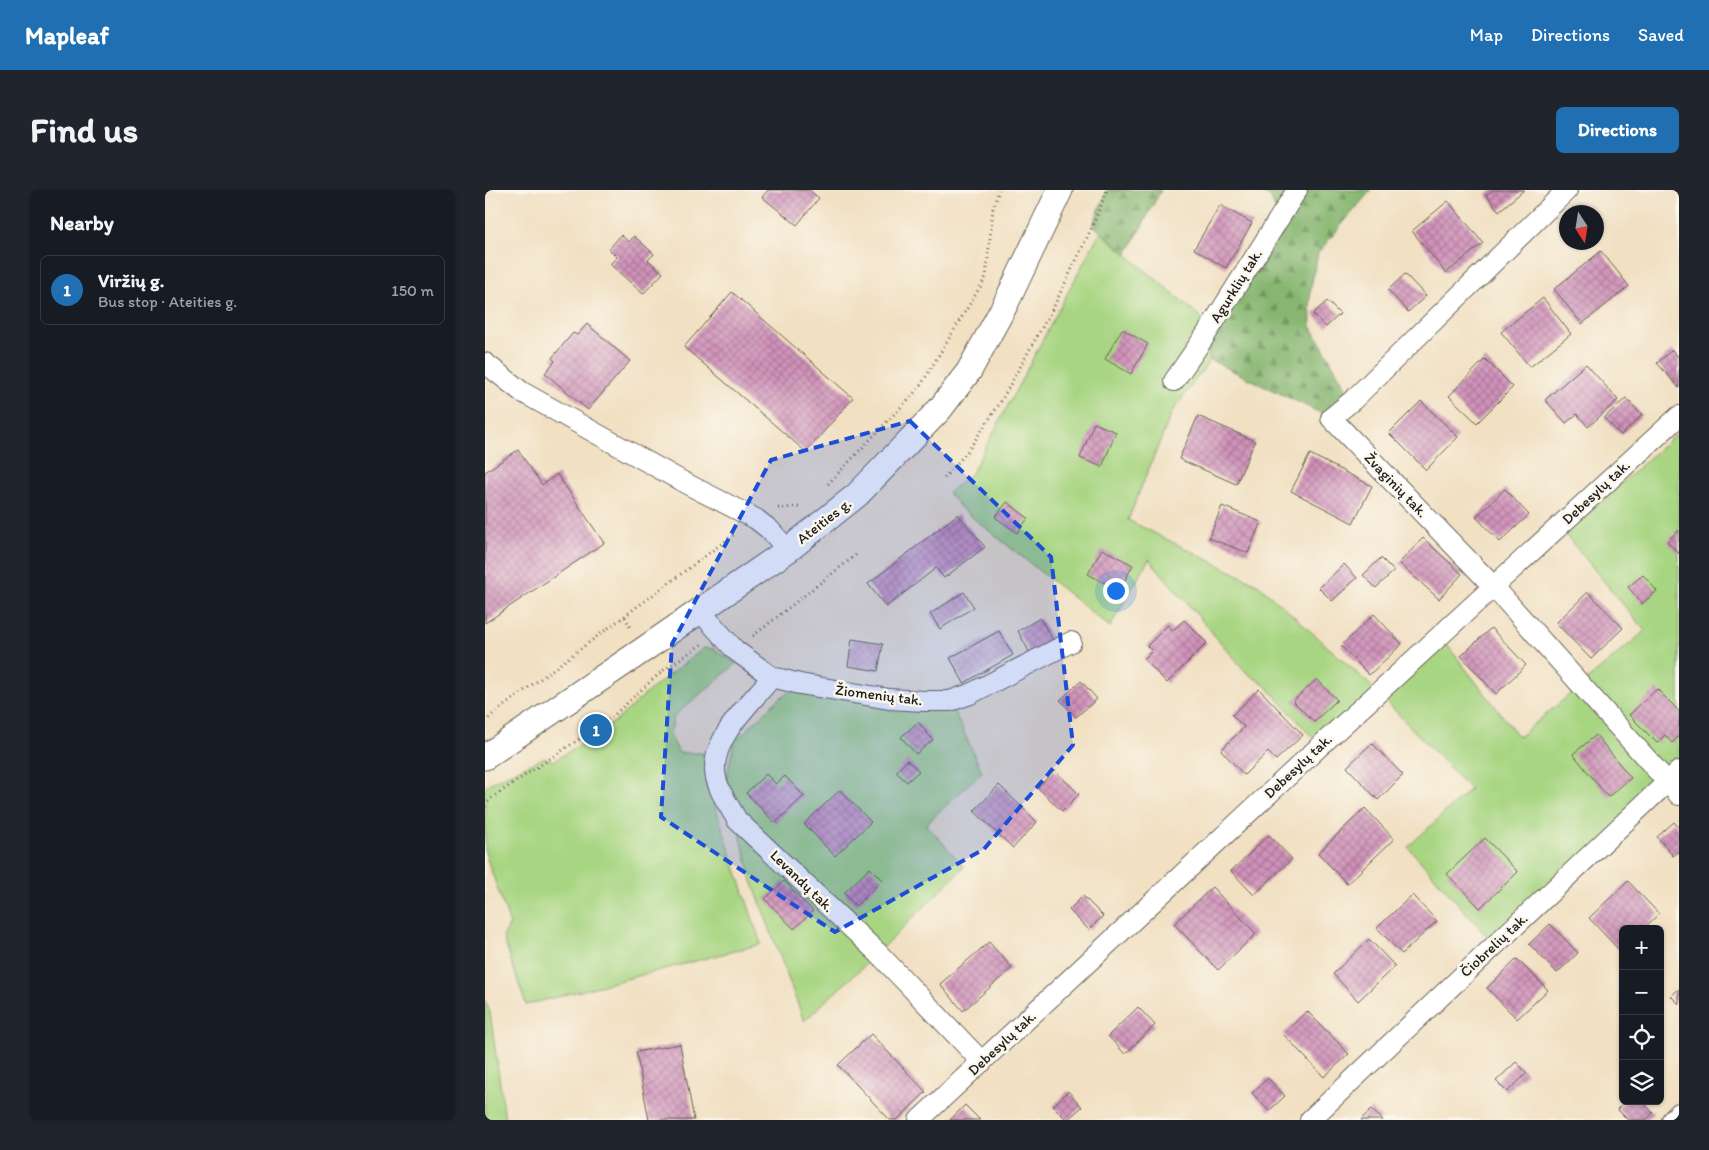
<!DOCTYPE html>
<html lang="en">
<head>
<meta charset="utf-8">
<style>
	body { margin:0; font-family:Itim,sans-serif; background:#20242c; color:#f1f3f6 }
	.controls { position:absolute; right:15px; bottom:15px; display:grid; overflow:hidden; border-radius:8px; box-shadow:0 1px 4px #0004 }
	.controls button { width:45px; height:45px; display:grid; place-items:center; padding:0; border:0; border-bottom:1px solid #363941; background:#171b24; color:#f1f3f6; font:25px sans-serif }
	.compass { position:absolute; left:1074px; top:15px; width:45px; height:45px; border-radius:50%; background:#171b24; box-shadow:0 1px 4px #0004; rotate:168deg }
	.you { position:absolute; left:630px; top:400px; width:18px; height:18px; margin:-12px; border:4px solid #fff; border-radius:50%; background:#1a73e8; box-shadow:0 0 0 8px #1a73e833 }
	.badge { display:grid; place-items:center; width:32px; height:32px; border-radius:50%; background:#1f6fb2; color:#fff; font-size:16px; font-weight:700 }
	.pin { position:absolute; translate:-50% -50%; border:2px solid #fff; box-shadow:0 1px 5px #0006 }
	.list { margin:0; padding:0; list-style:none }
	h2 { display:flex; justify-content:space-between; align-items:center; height:65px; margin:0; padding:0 20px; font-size:21px }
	h2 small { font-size:16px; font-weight:400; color:#9ea1a6 }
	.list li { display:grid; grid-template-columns:32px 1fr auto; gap:15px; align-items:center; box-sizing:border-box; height:70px; margin:0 10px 10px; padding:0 10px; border:1px solid #363941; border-radius:8px }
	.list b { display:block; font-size:19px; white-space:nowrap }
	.list p { margin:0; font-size:16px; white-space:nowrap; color:#9ea1a6 }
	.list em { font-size:16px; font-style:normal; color:#9ea1a6 }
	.icon { flex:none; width:28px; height:28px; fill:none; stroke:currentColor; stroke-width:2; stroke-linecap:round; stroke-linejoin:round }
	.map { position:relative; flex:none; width:1194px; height:930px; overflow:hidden; border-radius:8px }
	header { display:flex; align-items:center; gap:30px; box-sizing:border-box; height:70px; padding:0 25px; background:#1f6fb2; color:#fff }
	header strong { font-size:24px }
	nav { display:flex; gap:28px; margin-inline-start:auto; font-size:18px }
	.intro { display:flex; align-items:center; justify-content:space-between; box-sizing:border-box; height:120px; padding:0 30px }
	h1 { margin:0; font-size:35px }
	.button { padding:12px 22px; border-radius:8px; background:#1f6fb2; color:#fff; font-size:18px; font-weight:700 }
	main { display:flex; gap:30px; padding:0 30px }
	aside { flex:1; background:#171b24; border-radius:8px; box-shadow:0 1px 4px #0004 }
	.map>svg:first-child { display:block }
	.green { fill:#a8d582; stroke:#62784f }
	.forest { fill:url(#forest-firs); stroke:#516946 }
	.building { fill:url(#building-cross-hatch) }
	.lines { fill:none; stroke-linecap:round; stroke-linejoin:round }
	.minor-casing { stroke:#676156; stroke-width:22 }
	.tertiary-casing { stroke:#676156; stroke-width:27 }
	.path { stroke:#676156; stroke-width:3; stroke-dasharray:1 4; stroke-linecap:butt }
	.minor { stroke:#fff; stroke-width:20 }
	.tertiary { stroke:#fff; stroke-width:25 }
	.marked { fill:#1d4ed8; fill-opacity:0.2; stroke:#1d4ed8; stroke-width:4; stroke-dasharray:10 6; stroke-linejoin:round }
	.labels { text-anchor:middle; stroke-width:5; stroke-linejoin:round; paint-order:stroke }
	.street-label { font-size:15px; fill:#1c1c1c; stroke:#fbf7ec }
</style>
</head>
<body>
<header>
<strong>Mapleaf</strong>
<nav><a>Map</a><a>Directions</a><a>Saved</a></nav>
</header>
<div class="intro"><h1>Find us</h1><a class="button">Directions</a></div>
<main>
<aside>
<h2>Nearby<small></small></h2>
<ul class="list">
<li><span class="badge">1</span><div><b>Viržių g.</b><p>Bus stop · Ateities g.</p></div><em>150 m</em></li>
</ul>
</aside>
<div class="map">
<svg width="1194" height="930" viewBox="0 0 1194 930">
	<defs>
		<pattern id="forest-firs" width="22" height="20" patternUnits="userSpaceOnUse" patternTransform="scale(1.25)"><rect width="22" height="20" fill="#86b670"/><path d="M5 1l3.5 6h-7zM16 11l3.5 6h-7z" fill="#6d935b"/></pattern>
		<pattern id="building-cross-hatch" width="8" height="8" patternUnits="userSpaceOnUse" patternTransform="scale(1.25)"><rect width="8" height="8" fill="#d092ba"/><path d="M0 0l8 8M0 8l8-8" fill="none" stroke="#a87696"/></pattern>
	</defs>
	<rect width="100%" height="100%" fill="#fbf7ec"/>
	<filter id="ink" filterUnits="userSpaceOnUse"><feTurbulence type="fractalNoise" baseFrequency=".02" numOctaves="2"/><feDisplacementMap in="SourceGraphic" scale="10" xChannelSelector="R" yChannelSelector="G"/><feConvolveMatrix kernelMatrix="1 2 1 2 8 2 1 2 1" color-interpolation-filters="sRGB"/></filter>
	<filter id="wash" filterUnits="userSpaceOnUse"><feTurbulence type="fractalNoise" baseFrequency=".0096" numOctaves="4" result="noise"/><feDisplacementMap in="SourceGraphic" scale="20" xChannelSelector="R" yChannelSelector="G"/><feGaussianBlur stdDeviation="1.12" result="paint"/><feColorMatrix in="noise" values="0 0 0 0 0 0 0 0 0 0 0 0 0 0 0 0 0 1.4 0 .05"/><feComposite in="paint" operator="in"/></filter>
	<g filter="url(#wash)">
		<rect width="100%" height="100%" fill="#f1e0c2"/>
		<g class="green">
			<polygon points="615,42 717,128 725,170 687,222 643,330 774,395 893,502 955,446 1034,547 1160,441 1080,344 1190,245 1194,249 1194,581 1010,755 923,657 985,599 893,503 835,556 782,497 761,482 664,369 625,437 477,319 463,303 480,289 488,281"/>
			<polygon points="219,458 229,459 251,474 189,526 185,545 194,563 218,563 233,625 276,754 41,815 18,747 25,734 0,663 0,598 5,593 58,568 69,571 131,531 166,499"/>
			<polygon points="309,499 467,517 497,582 441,634 479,677 393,763 319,831 267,691 241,590 249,552 295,508"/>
			<polygon points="0,810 5,822 20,930 0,930"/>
		</g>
		<g class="forest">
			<polygon points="622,0 676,0 642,64 608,35"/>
			<polygon points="773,0 886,0 833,63 825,102 826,136 868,210 846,228 725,170 720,146 794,29 786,8"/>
		</g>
		<g id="blocks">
			<g class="building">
				<polygon points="283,0 324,0 334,8 312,35 277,7"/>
				<polygon points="1008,0 1039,0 1014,21 1001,5"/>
				<polygon points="963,11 998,53 961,83 927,41"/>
				<polygon points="735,15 767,33 741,78 709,59"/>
				<polygon points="136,45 144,52 149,46 169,64 163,70 178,83 158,104 125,74 132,67 124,59"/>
				<polygon points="1116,61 1144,96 1097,134 1069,99"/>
				<polygon points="920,84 941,106 923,122 903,100"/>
				<polygon points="247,102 368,208 321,262 199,157"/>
				<polygon points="1058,108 1086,144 1045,177 1016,142"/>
				<polygon points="842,111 855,124 841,137 828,124"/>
				<polygon points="102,134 145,171 103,220 60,183 70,171 67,168 77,156 88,143 92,145"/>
				<polygon points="637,139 663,154 646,184 620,169"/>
				<polygon points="1187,160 1194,168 1194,198 1172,173"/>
				<polygon points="1000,169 1028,197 992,233 964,206"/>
				<polygon points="1101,174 1133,210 1103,237 1092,224 1081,233 1060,210"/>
				<polygon points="1141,208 1157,225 1136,245 1119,228"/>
				<polygon points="936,211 973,247 941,280 904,243"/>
				<polygon points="713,226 770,251 751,294 694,269"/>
				<polygon points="609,233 631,242 617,277 595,268"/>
				<polygon points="33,260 57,295 72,284 119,353 0,433 0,282"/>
				<polygon points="825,264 887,296 868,333 806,301"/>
				<polygon points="1020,299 1044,325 1015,352 991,327"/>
				<polygon points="522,312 543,328 532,343 510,327"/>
				<polygon points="737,316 776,332 763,363 724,348"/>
				<polygon points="473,324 500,357 459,388 451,378 401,417 383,394"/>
				<polygon points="1194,340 1194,364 1182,351"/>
				<polygon points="938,348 977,384 954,409 914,373"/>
				<polygon points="617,359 648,375 634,401 603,384"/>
				<polygon points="896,368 909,381 891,398 878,385"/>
				<polygon points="859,374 872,388 847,411 834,398"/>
				<polygon points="1158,385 1172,401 1157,414 1143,397"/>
				<polygon points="479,402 489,417 455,439 445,424"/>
				<polygon points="1103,402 1138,438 1106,469 1071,433"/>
				<polygon points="889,424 917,454 884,485 856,456"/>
				<polygon points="555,428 570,454 547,467 533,441"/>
				<polygon points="699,430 722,453 682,493 659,469 667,461 662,456 683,435 688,440"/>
				<polygon points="1006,438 1041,475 1011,504 976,466"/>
				<polygon points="514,441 528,465 479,493 465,468"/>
				<polygon points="367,449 398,454 393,481 363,476"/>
				<polygon points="832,489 852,510 829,532 808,511"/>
				<polygon points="596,491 612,509 591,527 575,510"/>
				<polygon points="774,499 818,545 791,570 783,562 759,585 736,560 759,537 747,525"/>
				<polygon points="1172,499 1194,521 1194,546 1187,553 1180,545 1172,553 1144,525"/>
				<polygon points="433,532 448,550 431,564 416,547"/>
				<polygon points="1111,545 1146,588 1123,607 1088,564"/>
				<polygon points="887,553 918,585 893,610 862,577"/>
				<polygon points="422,570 434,581 422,592 411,582"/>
				<polygon points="569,580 594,604 577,621 553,598"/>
				<polygon points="281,584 291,594 300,586 319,606 290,633 261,603"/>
				<polygon points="514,595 552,632 528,658 489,621"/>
				<polygon points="355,600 386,632 350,666 319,634"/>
				<polygon points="880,618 909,649 862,694 833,663"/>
				<polygon points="1189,632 1194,638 1194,661 1188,666 1172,647"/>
				<polygon points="784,645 807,669 769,705 746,681"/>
				<polygon points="1000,648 1033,682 995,718 962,684"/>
				<polygon points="385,678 397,690 371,716 359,703"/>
				<polygon points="299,691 328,721 309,739 280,709"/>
				<polygon points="1143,691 1174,724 1158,739 1138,739 1138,758 1135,761 1104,728"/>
				<polygon points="727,697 771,744 733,780 689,734"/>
				<polygon points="927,705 952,731 917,764 892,738"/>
				<polygon points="598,706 618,726 604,740 584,720"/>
				<polygon points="1065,734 1093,763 1072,783 1044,754"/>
				<polygon points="884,749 910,776 873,811 848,784"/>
				<polygon points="504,752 527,778 478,821 455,794"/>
				<polygon points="1032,769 1063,800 1032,829 1002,798"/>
				<polygon points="1194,799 1194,814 1186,806"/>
				<polygon points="653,817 670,835 640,864 623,846"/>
				<polygon points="822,821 864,864 839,887 798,844"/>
				<polygon points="386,844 441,902 412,930 405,930 353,875"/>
				<polygon points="195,854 209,930 164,930 151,862"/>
				<polygon points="1031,872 1042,883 1022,902 1011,891"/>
				<polygon points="783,888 800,906 784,921 767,903"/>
				<polygon points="583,901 597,917 582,930 568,916"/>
				<polygon points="1141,911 1157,911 1168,923 1161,930 1143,930 1132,919"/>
				<polygon points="480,915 495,930 465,930"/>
				<polygon points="886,919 898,930 876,930"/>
			</g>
		</g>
	</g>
	<g filter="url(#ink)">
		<use href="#blocks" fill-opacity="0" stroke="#676156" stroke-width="1"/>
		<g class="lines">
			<g class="minor-casing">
				<g id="minor">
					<polyline points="1082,0 868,210 846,228 1008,396 1194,605"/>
					<polyline points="0,173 37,202 202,294 271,329 285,340 303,360"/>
					<polyline points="689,191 720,146 812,0"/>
					<polyline points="215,421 250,460 287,487 315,494 404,509 439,511 465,511 485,504 586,452"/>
					<path d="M287 487C267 512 228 546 230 581 231 598 244 615 252 630L393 763 497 872"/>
					<polyline points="434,930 835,556 1194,226"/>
					<polyline points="825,930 1194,581"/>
					<polyline points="1187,930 1194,923"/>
				</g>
			</g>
			<g class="tertiary-casing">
				<polyline id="tertiary" points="0,567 161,458 303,360 372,305 455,219 484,181 520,115 575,0"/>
			</g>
			<g class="path">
				<polyline points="459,288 482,262 515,213 569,116 608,35 622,0"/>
				<polyline points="343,294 434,198 501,87 508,19 514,0"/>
				<polyline points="293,318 317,317"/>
				<polyline points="140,427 146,438"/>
				<polyline points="268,446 372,364"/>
				<polyline points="0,532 8,524 251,343"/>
				<polyline points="0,616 5,609 127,527 176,482 217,454"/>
			</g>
			<use href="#minor" class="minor"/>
			<use href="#tertiary" class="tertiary"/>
		</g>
	</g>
	<path class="marked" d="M425 231 566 367 588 555 499 659 350 742 176 627 187 454 286 270Z"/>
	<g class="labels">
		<g class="street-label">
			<text transform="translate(751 96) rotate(-58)" y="5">Agurklių tak.</text>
			<text transform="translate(911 295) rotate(46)" y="5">Žvaginių tak.</text>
			<text transform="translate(1111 302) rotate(-43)" y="5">Debesylų tak.</text>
			<text transform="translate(339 331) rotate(-38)" y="5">Ateities g.</text>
			<text transform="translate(394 505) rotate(7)" y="5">Žiomenių tak.</text>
			<text transform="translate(813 576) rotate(-43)" y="5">Debesylų tak.</text>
			<text transform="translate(317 691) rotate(44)" y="5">Levandų tak.</text>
			<text transform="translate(1009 755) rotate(-43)" y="5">Čiobrelių tak.</text>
			<text transform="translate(517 853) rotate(-43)" y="5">Debesylų tak.</text>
		</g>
	</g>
</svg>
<div class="controls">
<button>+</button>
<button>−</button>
<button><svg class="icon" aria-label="locate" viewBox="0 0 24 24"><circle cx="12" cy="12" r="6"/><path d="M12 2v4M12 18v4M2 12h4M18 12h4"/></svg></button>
<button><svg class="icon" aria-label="layers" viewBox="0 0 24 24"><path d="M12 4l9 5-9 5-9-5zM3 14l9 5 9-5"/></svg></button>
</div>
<svg class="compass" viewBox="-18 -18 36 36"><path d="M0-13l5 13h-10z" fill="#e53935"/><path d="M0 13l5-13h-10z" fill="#9ea1a6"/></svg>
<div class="you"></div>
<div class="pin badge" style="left:111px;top:540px">1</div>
</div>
</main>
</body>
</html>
